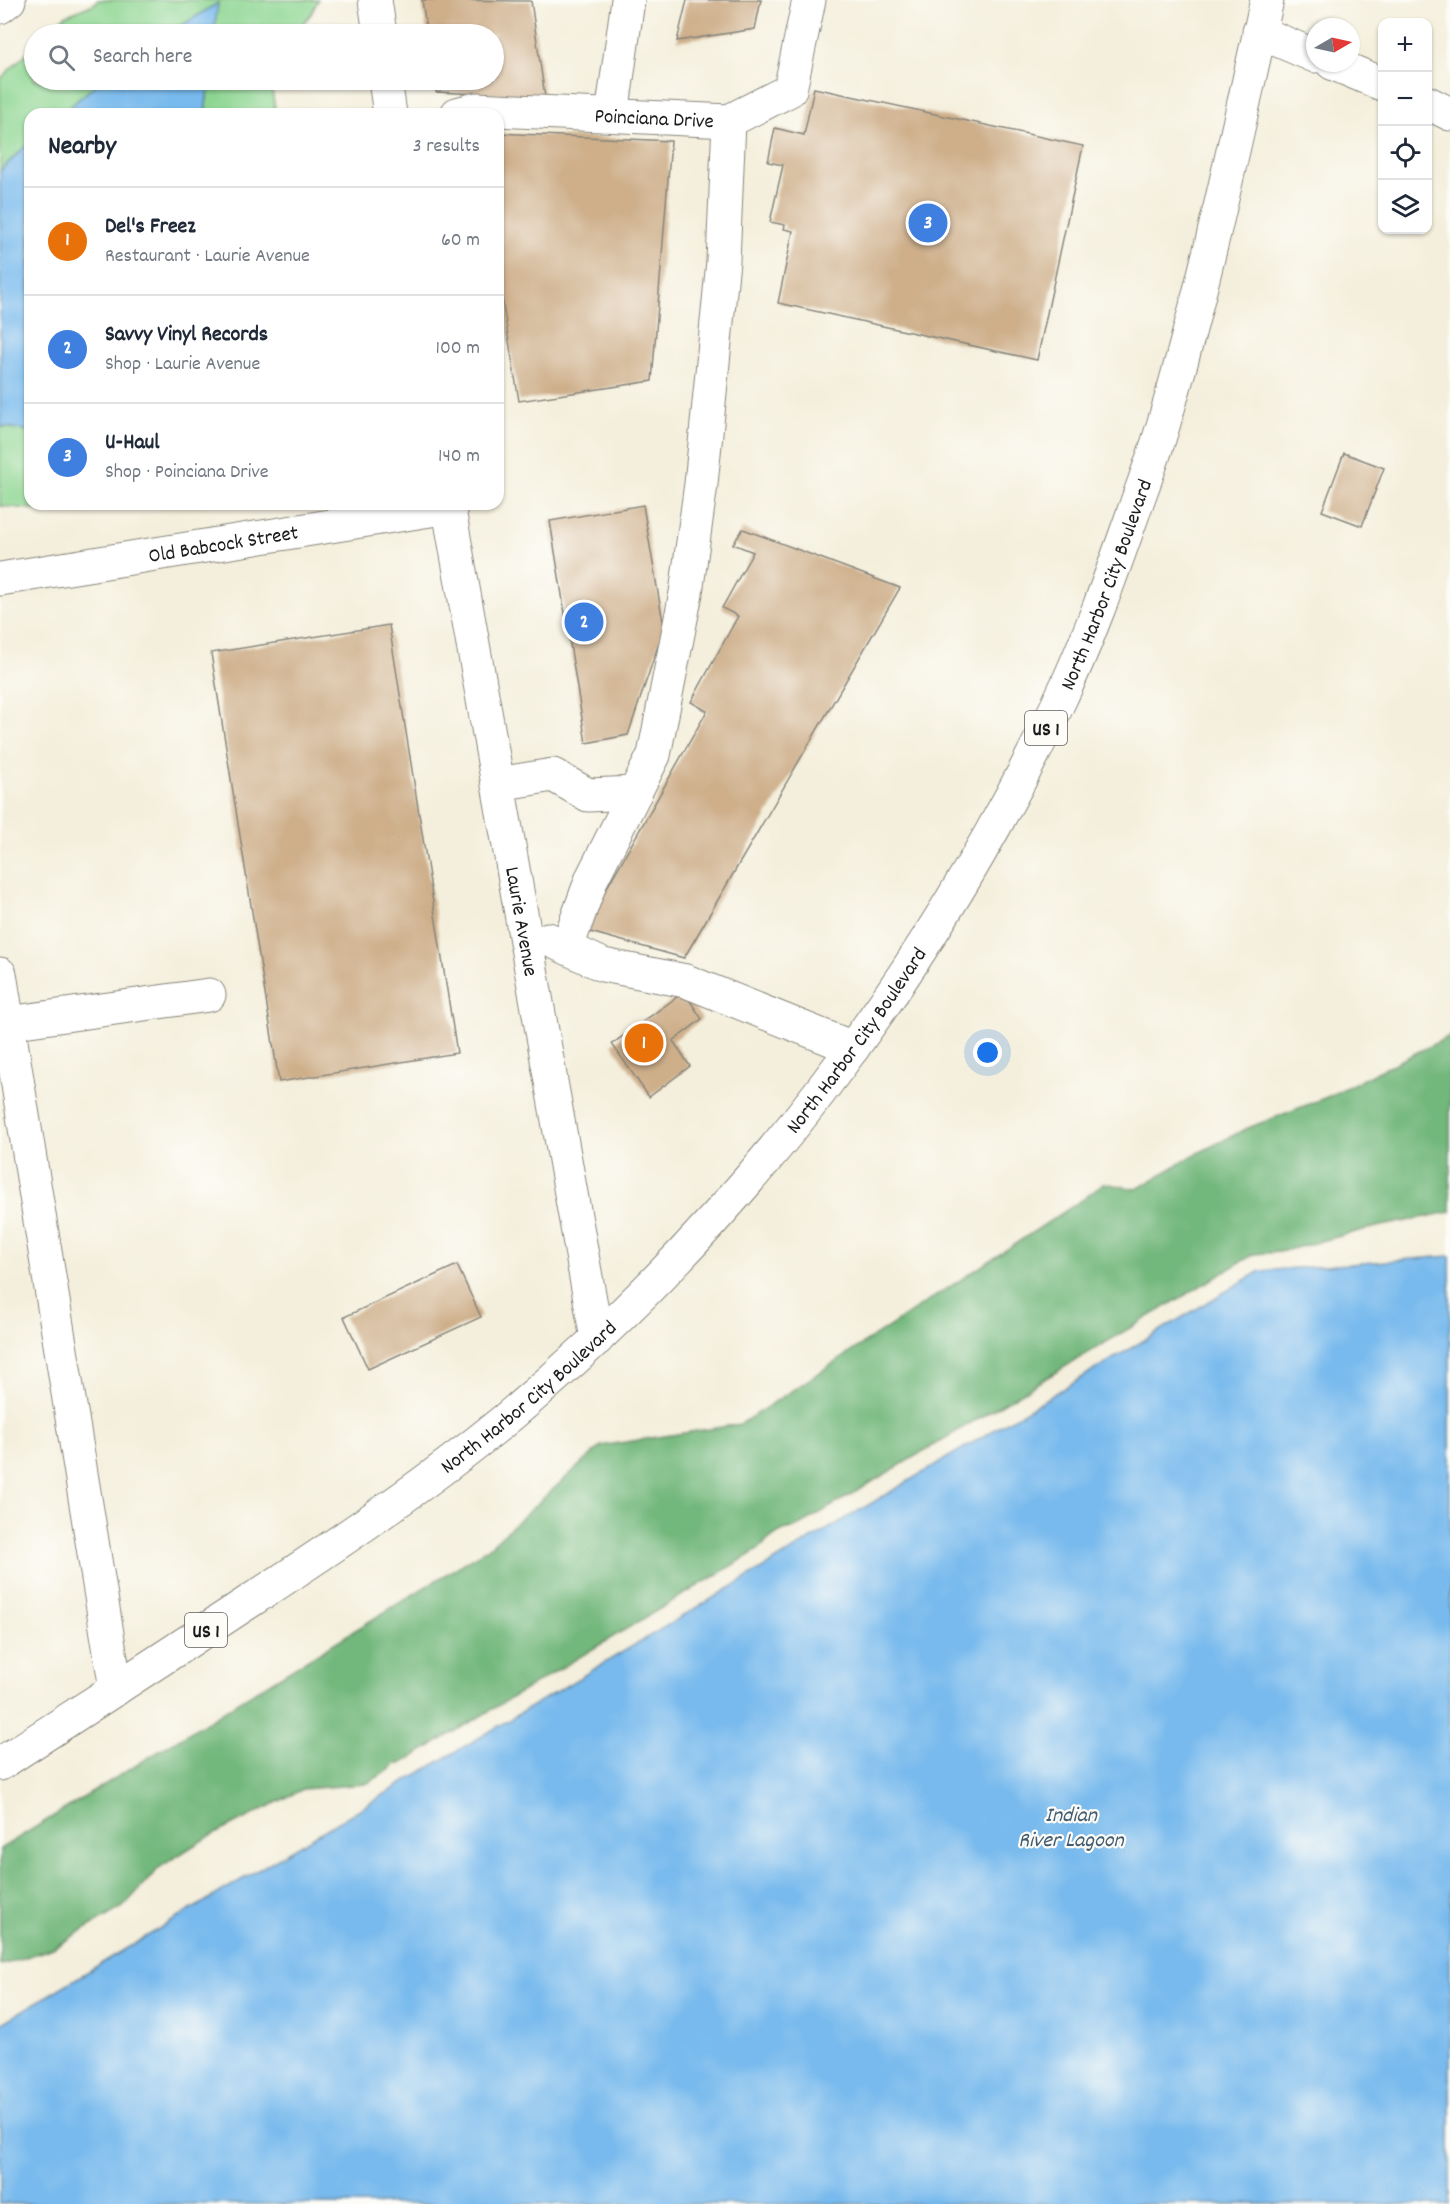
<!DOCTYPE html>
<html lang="en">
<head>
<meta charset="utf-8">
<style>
	body { margin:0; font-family:Dekko,sans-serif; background:#f2f2f3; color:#1f2937 }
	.controls { position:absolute; right:18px; top:18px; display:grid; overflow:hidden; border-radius:12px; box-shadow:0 2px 4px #0004 }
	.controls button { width:54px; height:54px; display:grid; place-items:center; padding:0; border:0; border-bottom:2px solid #e0e1e3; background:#fff; color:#1f2937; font:30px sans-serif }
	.compass { position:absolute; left:1306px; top:18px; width:54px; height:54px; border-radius:50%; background:#fff; box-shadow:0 2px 4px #0004; rotate:81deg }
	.you { position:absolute; left:988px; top:1053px; width:21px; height:21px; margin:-15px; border:4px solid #fff; border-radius:50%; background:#1a73e8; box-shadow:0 0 0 9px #1a73e833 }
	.badge { display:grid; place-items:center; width:39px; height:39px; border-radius:50%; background:#d93025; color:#fff; font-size:20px; font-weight:700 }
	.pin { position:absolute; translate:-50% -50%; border:3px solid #fff; box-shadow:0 2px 6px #0006 }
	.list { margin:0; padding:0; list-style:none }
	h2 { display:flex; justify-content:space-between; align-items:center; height:78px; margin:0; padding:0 24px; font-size:26px }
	h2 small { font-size:20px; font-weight:400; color:#747a83 }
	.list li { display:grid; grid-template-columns:39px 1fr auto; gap:18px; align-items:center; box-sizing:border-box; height:108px; padding:0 24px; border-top:2px solid #e0e1e3 }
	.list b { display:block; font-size:22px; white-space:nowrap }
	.list p { margin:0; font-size:20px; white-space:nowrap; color:#747a83 }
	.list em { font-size:20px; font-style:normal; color:#747a83 }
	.icon { flex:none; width:33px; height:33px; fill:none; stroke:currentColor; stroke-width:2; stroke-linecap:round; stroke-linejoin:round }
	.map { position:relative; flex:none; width:1450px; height:2204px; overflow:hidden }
	.search { position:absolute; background:#fff; box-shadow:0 2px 4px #0004; left:24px; top:24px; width:480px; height:66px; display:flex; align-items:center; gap:15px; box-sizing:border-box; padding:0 21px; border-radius:33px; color:#747a83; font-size:22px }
	.panel { position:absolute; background:#fff; box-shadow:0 2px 4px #0004; left:24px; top:108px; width:480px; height:402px; border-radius:18px }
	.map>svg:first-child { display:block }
	.green { fill:#8dd692; stroke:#547957; stroke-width:1.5 }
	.forest { fill:#72b77c; stroke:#476a4c; stroke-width:1.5 }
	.water { fill:#78baed; stroke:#4a6b84; stroke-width:1.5 }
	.building { fill:#ceaf8a }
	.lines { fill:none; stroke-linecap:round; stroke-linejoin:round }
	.minor-casing { stroke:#88867c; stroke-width:35 }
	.major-casing { stroke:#88867c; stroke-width:35 }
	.minor { stroke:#fff; stroke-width:33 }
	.major { stroke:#fff; stroke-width:33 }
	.labels { text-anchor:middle; stroke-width:4.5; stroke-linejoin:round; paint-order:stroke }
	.shield { fill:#fdfcf7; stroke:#605f5e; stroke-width:1.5 }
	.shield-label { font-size:20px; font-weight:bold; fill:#1c1c1c }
	.street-label { font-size:21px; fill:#1c1c1c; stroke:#fdfcf7 }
	.water-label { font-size:22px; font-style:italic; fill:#415b70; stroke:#fdfcf7 }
</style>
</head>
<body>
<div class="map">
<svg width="1450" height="2204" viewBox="0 0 1450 2204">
	<rect width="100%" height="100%" fill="#fdfcf7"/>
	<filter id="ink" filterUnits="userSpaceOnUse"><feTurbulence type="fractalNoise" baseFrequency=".0167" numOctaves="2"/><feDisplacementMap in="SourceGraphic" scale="12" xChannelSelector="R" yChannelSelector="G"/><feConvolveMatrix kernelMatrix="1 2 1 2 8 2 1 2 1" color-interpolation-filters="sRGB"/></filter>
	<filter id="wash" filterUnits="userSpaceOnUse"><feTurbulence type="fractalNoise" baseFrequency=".008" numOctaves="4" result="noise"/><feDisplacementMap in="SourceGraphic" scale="24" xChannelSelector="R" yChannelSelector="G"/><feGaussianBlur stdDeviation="1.35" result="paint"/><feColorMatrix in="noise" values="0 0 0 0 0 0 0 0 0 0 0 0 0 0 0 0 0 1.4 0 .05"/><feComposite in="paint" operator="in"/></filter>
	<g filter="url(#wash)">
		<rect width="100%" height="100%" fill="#f4efdc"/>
		<g class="green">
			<polygon points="98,0 318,0 311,14 294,34 214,34 217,4 168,34 46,34 65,16 94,4"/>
			<polygon points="34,46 34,80 101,80 62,114 30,114 30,142 0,171 0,79"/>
			<polygon points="209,80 274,80 272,91 276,114 205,114"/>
			<path d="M0 426 30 431V504H124C79 515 46 511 0 506Z"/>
		</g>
		<path class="forest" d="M1450 1036V1212L1363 1230 1280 1252 1254 1254 795 1528C781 1528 767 1540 758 1550L401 1764H395L391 1769 366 1784 303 1789 201 1841 160 1867 123 1907 53 1948 0 1966V1849L487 1549 601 1446 741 1424 1082 1200 1104 1183 1137 1189 1192 1156 1248 1128 1327 1097Z"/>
		<g class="water">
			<polygon points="218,3 214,34 168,34"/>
			<polygon points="101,80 209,80 205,114 62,114"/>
			<polygon points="30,142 30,431 0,426 0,171"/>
			<polygon points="1450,1256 1450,2204 0,2204 0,2024 1260,1271"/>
		</g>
		<g id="blocks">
			<g class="building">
				<polygon points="422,0 531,1 545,97 436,92 434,80 494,80 494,34 427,34"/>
				<polygon points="687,0 761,0 755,29 677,41"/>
				<polygon points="814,88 1083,146 1037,360 778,303 793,231 784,229 785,225 770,222 783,165 768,162 775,128 804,135"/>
				<polygon points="498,133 671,141 652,381 519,401 498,275"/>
				<polygon points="1344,453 1384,468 1362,526 1322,511"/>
				<polygon points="643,505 664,628 628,735 586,743 550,521"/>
				<polygon points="743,529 900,588 684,958 583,930 707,711 691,702 738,616 722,608 753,552 733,544"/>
				<polygon points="389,625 457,1053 279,1082 211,653"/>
				<polygon points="684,992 702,1019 673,1041 690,1066 649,1097 612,1044"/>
				<polygon points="457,1265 481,1317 368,1369 344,1317"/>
			</g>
		</g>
	</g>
	<g filter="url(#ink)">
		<use href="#blocks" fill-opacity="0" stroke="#88867c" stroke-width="1.5"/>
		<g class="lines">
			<g class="minor-casing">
				<g id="minor">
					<polyline points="375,0 380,34"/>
					<polyline points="1259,32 1315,56"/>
					<polyline points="1332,63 1382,84"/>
					<polyline points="385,80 390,114"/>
					<polyline points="1428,103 1450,114"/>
					<path id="s1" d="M457 114 476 109 729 121 790 90 809 0"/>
					<polyline points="612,115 628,0"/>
					<path id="s2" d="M448 504 597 1339"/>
					<path id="s3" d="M0 579 449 507"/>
					<polyline points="498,784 553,775 588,795 635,793"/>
					<polyline points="548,939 603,965 686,981 853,1048"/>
					<polyline points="567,947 592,878 654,755 686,593 701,484 723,261 729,121"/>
					<polyline points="0,974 116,1689"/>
					<polyline points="8,1023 209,995"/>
				</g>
			</g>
			<g class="major-casing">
				<g id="major">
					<polyline points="0,7 9,0"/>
					<path id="s4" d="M0 1764C82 1711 165 1657 247 1603 336 1545 424 1486 506 1419 739 1225 926 979 1057 706 1088 642 1112 573 1136 505 1146 477 1157 448 1165 419 1206 281 1235 140 1267 0"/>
				</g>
			</g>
			<use href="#minor" class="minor"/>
			<use href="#major" class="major"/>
		</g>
	</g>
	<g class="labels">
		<g class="shield">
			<rect x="1025" y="711" width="42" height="34" rx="4.5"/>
			<rect x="185" y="1613" width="42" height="34" rx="4.5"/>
		</g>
		<g class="shield-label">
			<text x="1046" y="735">US 1</text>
			<text x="206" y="1637">US 1</text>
		</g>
		<g class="street-label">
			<text dy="7" stroke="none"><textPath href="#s1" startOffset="198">Poinciana Drive</textPath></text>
			<text dy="7" stroke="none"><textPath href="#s3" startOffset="226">Old Babcock Street</textPath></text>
			<text dy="7" stroke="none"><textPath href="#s4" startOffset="1652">North Harbor City Boulevard</textPath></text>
			<text dy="7" stroke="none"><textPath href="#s2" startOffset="424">Laurie Avenue</textPath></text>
			<text dy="7" stroke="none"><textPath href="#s4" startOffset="1130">North Harbor City Boulevard</textPath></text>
			<text dy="7" stroke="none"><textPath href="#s4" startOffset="644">North Harbor City Boulevard</textPath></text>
		</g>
		<g class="water-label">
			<text x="1071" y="1821">Indian<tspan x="1071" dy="25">River Lagoon</tspan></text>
		</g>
	</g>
</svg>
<div class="controls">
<button>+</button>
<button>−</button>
<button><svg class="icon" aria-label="locate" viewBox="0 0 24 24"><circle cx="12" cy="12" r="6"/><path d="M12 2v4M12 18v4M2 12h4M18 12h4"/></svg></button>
<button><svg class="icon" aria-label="layers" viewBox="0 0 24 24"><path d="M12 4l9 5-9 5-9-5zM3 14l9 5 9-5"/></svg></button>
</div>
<svg class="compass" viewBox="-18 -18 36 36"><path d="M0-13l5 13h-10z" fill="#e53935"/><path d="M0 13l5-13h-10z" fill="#747a83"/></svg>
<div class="you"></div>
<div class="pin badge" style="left:644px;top:1043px;background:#e8710a">1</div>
<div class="pin badge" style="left:584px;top:622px;background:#3f7fe0">2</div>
<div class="pin badge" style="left:928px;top:223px;background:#3f7fe0">3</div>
<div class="search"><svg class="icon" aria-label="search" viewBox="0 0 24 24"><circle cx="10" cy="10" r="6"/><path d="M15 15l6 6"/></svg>Search here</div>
<section class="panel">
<h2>Nearby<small>3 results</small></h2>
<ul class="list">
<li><span class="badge" style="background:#e8710a">1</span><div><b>Del's Freez</b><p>Restaurant · Laurie Avenue</p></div><em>60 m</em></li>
<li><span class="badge" style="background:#3f7fe0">2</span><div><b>Savvy Vinyl Records</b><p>Shop · Laurie Avenue</p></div><em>100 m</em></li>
<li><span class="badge" style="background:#3f7fe0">3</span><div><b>U-Haul</b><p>Shop · Poinciana Drive</p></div><em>140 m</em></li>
</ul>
</section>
</div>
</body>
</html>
